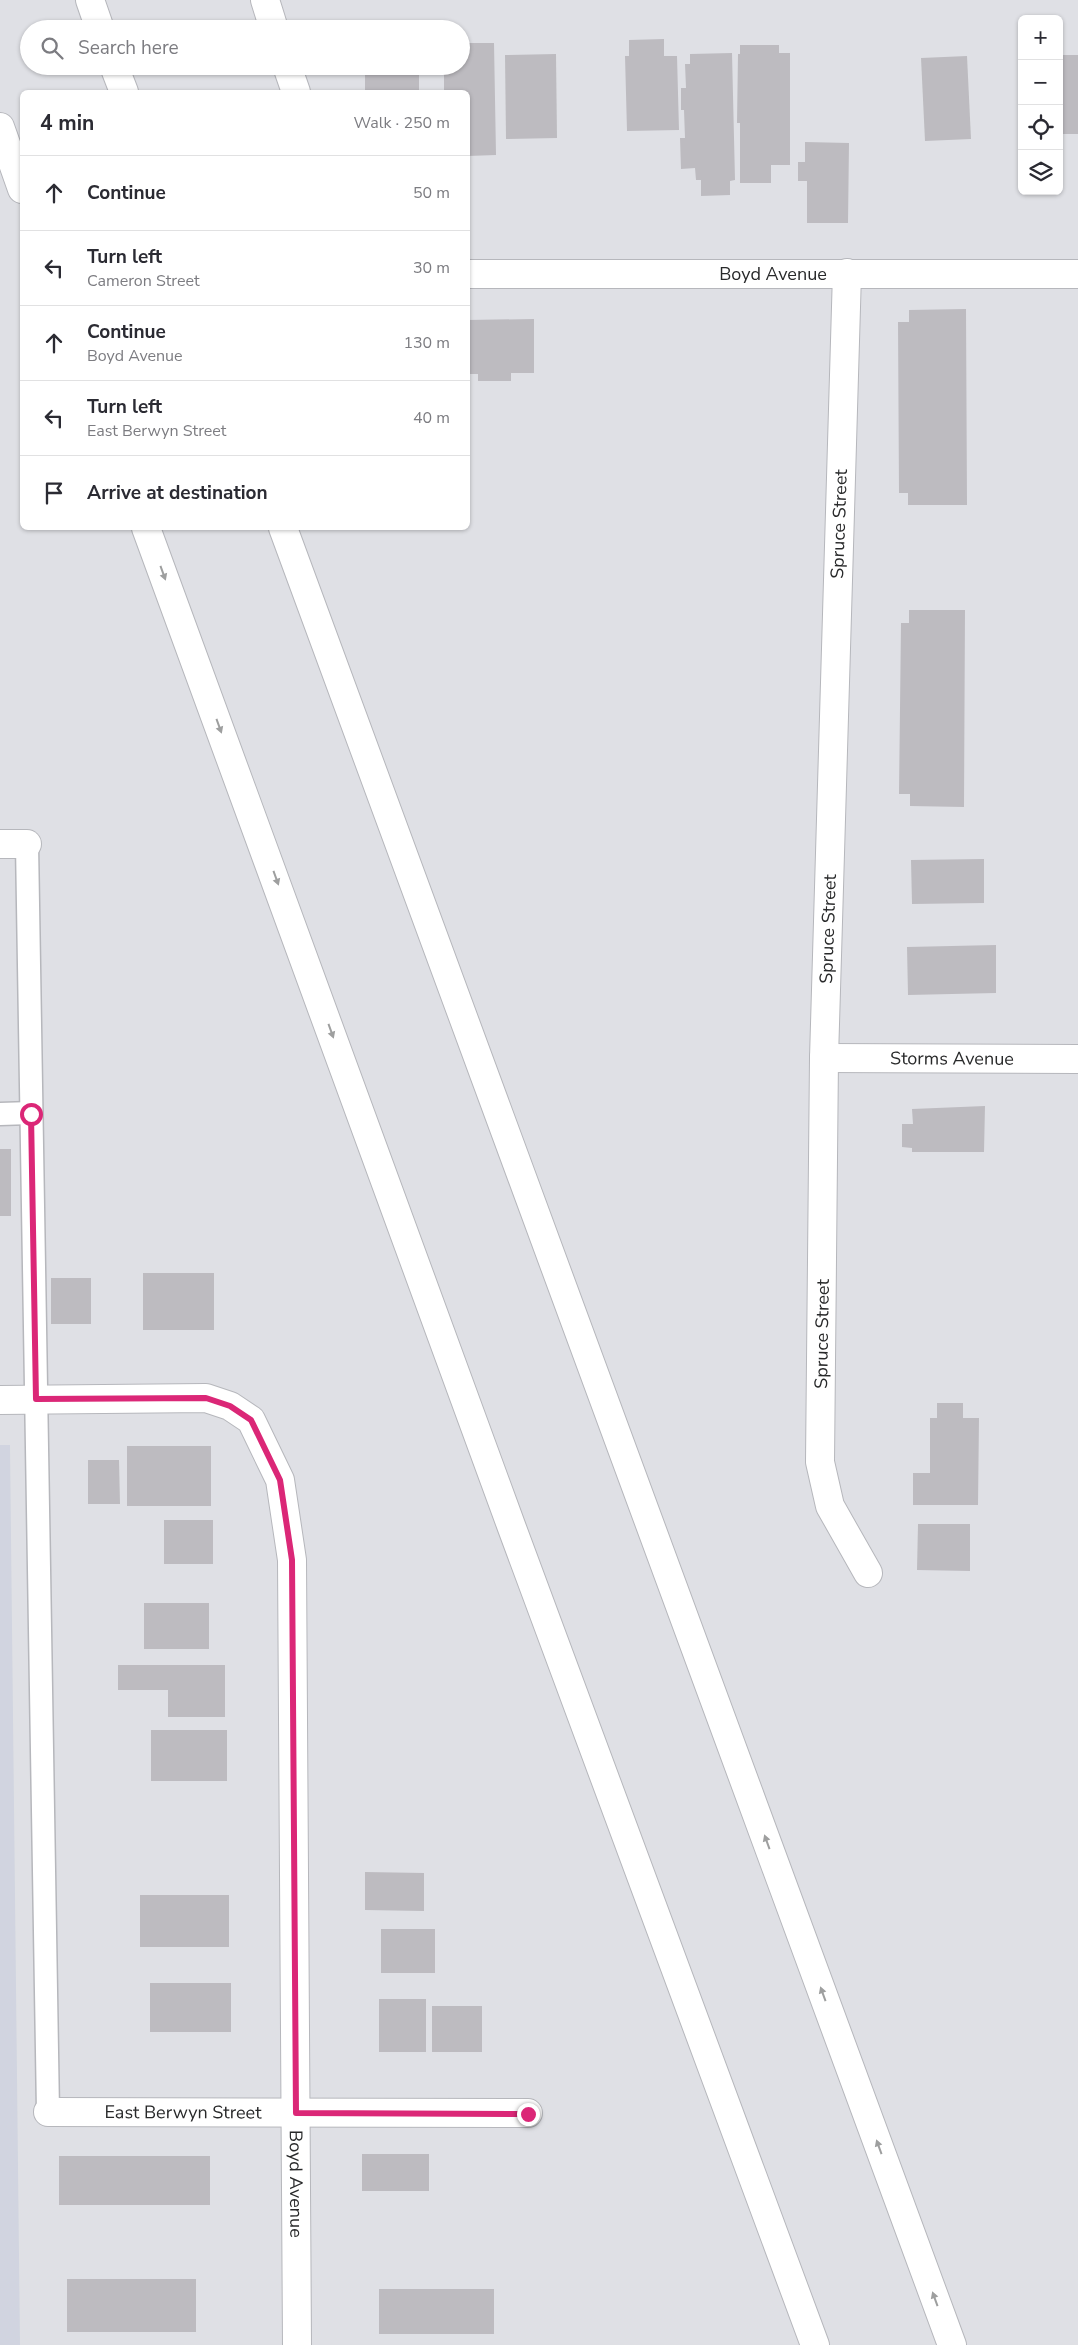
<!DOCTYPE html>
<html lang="en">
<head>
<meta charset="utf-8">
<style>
	body { margin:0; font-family:"Nunito Sans",sans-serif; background:#f7f7f7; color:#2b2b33 }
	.controls { position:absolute; right:15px; top:15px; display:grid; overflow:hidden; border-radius:8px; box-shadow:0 1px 4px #0004 }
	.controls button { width:45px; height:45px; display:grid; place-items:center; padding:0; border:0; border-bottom:1px solid #e1e1e2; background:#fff; color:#2b2b33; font:25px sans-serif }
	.stop { position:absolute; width:15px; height:15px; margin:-11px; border:4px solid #db2777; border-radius:50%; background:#fff }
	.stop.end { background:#db2777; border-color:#fff; box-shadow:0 1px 5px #0008 }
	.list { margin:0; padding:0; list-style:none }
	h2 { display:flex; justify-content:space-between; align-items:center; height:65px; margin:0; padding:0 20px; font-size:21px }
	h2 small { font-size:16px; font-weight:400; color:#7c7c81 }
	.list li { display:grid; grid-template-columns:32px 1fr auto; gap:15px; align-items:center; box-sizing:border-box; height:75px; padding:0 20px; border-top:1px solid #e1e1e2 }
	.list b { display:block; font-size:19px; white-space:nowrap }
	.list p { margin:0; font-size:16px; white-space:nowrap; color:#7c7c81 }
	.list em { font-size:16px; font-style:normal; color:#7c7c81 }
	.icon { flex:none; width:28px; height:28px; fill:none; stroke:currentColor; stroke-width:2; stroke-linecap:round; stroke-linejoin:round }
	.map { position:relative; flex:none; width:1078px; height:2345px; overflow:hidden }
	.search { position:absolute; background:#fff; box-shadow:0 1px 4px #0004; left:20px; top:20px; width:450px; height:55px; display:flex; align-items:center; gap:12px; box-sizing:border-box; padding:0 18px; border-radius:28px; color:#7c7c81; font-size:19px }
	.panel { position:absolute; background:#fff; box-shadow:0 1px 4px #0004; left:20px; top:90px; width:450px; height:440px; border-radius:8px }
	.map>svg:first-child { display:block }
	.built { fill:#d1d4e0 }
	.building { fill:#bdbbc0 }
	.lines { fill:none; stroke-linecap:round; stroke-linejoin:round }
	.lane-casing { stroke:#b6b7bc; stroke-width:25 }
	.street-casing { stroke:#b6b7bc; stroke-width:30 }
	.highway-casing { stroke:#b6b7bc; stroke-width:30 }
	.lane { stroke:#fff; stroke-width:22 }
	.street { stroke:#fff; stroke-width:28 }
	.highway { stroke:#fff; stroke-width:28 }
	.oneway { fill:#9e9f9f }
	.route { stroke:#db2777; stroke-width:6 }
	.labels { text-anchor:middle; stroke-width:4; stroke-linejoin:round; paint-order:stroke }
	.street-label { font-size:18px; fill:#28292a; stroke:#fff }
</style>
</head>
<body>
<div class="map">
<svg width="1078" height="2345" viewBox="0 0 1078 2345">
	<rect width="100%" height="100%" fill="#dfe0e5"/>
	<polygon class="built" points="0,1445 10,1445 20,2345 0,2345"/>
	<g class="building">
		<polygon points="664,39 664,56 677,56 679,130 627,131 625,56 629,56 629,40"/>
		<polygon points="461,43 494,43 496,155 468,156 468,92 444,92 444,66 461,66"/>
		<polygon points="740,45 779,45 779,53 790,53 790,165 771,165 771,183 740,183 740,123 737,123 738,54 740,54"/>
		<polygon points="732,53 735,180 730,181 730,195 701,196 701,180 696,180 695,168 681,169 680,138 685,138 684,110 681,110 681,88 686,88 685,64 690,64 690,54"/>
		<polygon points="556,54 557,138 506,139 505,55"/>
		<rect x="1059" y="55" width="19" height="79"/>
		<polygon points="967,56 971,139 925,141 921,58"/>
		<rect x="365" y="66" width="54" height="26"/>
		<polygon points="805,142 849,143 848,223 807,223 807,181 798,181 798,162 805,162"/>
		<polygon points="966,309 967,505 908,505 908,493 899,493 898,322 909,322 909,310"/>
		<polygon points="534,319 534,373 511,373 511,381 478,381 478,374 468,374 468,320"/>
		<polygon points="909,610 965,610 964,807 910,806 910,794 899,794 901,623 909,623"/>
		<polygon points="984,859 984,903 912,904 911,860"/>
		<polygon points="996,945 996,993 908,995 907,947"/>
		<polygon points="985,1106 984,1152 912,1152 912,1148 902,1147 902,1124 913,1124 912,1109"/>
		<rect x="0" y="1149" width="11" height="67"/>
		<rect x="143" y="1273" width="71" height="57"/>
		<rect x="51" y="1278" width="40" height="46"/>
		<polygon points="937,1403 963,1403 963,1418 979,1418 978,1505 913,1505 913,1473 930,1473 930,1418 937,1418"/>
		<rect x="127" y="1446" width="84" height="60"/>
		<polygon points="88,1460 119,1460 120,1504 88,1504"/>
		<rect x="164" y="1520" width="49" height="44"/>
		<polygon points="918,1524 970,1524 970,1571 917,1570"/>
		<rect x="144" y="1603" width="65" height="46"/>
		<polygon points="118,1665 225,1665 225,1717 168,1717 168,1690 118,1690"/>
		<rect x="151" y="1730" width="76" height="51"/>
		<polygon points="365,1872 424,1873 424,1911 365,1910"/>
		<rect x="140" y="1895" width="89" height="52"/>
		<rect x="381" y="1929" width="54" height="44"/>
		<rect x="150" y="1983" width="81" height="49"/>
		<rect x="379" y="1999" width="47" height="53"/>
		<rect x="432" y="2006" width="50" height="46"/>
		<rect x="362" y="2154" width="67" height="37"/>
		<rect x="59" y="2156" width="151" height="49"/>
		<rect x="67" y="2279" width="129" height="53"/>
		<rect x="379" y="2289" width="115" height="45"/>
	</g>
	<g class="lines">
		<g class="lane-casing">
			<g id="lane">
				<polyline points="27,844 48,2112"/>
				<polyline points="0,1114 31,1113"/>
			</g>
		</g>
		<g class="street-casing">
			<g id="street">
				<polyline points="265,0 274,29"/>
				<polyline points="287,66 296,92"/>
				<polyline points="847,273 824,1058 820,1462 830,1506 868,1573"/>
				<path id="s1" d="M468 274H1078"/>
				<polyline points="0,844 27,844"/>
				<path id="s2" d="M824 1058 1078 1059"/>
				<path id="s3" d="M0 1400 206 1398 230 1406 251 1420 280 1480 292 1560 297 2345"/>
				<path id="s4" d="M48 2112 528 2113"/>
			</g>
		</g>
		<g class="highway-casing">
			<g id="highway">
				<polyline points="90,0 100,29"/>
				<polyline points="114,66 124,92"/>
				<polyline points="0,127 22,189"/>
				<polyline points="146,528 512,1528 815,2345"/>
				<polyline points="283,528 952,2345"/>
			</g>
		</g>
		<use href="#lane" class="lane"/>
		<use href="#street" class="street"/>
		<use href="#highway" class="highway"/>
	</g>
	<defs><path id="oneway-solid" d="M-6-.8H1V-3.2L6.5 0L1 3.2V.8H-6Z" transform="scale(1.25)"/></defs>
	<g class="oneway">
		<use href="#oneway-solid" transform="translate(163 573) rotate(70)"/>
		<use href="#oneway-solid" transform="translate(219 726) rotate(70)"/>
		<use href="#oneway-solid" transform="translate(276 878) rotate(70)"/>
		<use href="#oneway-solid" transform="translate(331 1031) rotate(70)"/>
		<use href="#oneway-solid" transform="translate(767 1842) rotate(-110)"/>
		<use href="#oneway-solid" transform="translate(823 1994) rotate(-110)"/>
		<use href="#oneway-solid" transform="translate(879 2147) rotate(-110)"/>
		<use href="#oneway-solid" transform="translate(935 2299) rotate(-110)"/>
	</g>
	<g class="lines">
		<polyline class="route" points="31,1114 36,1399 206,1398 230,1406 251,1420 280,1480 292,1560 296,2113 528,2114"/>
	</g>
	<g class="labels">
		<g class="street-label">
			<text dy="6" stroke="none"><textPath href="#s1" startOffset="305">Boyd Avenue</textPath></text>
			<text transform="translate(839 524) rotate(-88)" y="6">Spruce Street</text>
			<text transform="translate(828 929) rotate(-88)" y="6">Spruce Street</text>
			<text dy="6" stroke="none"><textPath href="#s2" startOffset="128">Storms Avenue</textPath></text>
			<text transform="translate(822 1334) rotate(-89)" y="6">Spruce Street</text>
			<text dy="6" stroke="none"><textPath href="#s4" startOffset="135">East Berwyn Street</textPath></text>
			<text dy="6" stroke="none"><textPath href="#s3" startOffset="1028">Boyd Avenue</textPath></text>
		</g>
	</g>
</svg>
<div class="controls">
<button>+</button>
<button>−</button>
<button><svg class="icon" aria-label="locate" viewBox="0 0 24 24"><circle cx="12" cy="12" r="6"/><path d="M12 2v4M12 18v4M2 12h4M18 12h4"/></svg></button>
<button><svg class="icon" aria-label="layers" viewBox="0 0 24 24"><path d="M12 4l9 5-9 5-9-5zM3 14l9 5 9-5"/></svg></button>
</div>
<div class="stop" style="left:31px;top:1114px"></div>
<div class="stop end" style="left:528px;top:2114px"></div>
<div class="search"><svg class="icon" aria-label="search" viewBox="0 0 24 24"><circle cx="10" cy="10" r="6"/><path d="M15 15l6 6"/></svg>Search here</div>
<section class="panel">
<h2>4 min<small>Walk · 250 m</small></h2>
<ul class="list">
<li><svg class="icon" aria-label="ahead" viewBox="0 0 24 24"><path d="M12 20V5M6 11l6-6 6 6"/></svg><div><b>Continue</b></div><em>50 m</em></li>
<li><svg class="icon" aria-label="left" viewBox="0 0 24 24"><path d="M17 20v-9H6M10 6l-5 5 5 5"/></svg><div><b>Turn left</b><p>Cameron Street</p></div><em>30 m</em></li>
<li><svg class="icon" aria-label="ahead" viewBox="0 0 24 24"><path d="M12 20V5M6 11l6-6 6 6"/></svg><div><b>Continue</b><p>Boyd Avenue</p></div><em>130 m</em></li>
<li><svg class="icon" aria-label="left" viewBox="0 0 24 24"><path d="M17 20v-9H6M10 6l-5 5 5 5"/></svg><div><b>Turn left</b><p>East Berwyn Street</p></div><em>40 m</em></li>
<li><svg class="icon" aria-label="arrive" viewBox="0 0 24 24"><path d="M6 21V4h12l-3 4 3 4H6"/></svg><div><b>Arrive at destination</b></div></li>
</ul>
</section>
</div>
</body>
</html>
